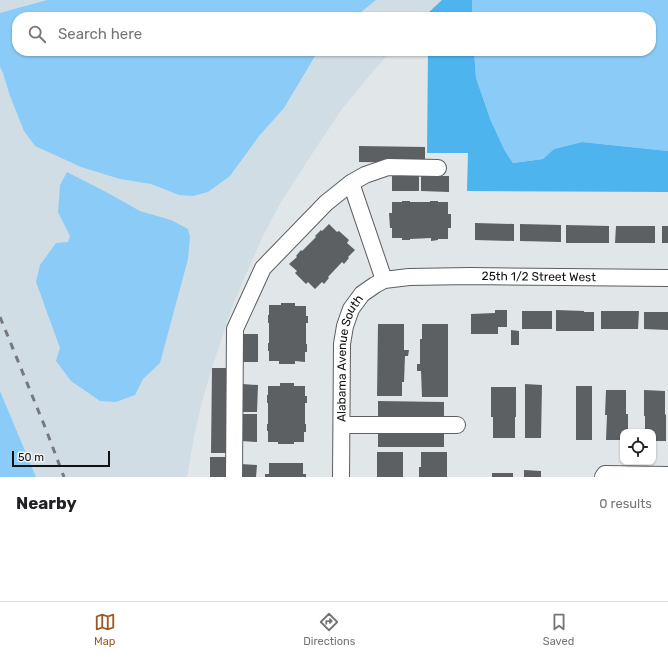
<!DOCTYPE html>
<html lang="en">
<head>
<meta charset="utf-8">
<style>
	body { margin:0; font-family:Rubik,sans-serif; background:#f2f2f2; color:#202124 }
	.controls { position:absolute; right:12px; bottom:12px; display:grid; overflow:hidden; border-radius:8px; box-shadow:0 1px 3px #0004 }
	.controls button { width:36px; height:36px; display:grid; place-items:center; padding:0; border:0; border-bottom:1px solid #e0e0e0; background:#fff; color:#202124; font:20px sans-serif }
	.scale { position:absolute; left:12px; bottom:10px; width:98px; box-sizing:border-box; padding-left:4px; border:2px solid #101112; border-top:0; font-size:11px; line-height:14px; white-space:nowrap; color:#101112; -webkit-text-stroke:3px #eef3f6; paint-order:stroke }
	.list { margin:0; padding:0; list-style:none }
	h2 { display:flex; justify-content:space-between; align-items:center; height:52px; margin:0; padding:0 16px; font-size:17px }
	h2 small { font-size:13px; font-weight:400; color:#757577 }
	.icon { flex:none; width:22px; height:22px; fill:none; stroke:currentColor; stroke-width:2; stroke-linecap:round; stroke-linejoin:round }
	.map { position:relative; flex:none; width:668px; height:477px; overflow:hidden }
	.search { position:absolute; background:#fff; box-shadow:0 1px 3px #0004; left:12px; right:12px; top:12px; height:44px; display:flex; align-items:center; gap:10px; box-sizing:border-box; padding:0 14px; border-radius:16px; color:#757577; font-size:15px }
	.sheet { height:124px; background:#fff }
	nav { display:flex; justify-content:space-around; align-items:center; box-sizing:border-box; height:56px; border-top:1px solid #e0e0e0; background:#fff; font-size:11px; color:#757577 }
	nav a { display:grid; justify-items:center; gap:2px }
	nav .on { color:#9a5a23 }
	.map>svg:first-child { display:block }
	.built { fill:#d1dde5 }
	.green { fill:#8accf7 }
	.forest { fill:#4eb4ee }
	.building { fill:#5c6063 }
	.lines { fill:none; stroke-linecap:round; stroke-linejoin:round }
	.minor-casing { stroke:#5b5f62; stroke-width:18 }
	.minor { stroke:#fff; stroke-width:16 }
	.rail { stroke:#777a7c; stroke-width:3; stroke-dasharray:7 7; stroke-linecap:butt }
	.labels { text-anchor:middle; stroke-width:4; stroke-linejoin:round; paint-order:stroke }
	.street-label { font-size:12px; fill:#101112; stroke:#eef3f6 }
</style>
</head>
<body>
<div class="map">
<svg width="668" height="477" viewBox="0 0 668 477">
	<rect width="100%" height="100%" fill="#e1e6e9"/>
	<polygon class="built" points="0,0 442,0 424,17 17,17 17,51 391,51 370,75 342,109 312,154 281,202 263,236 247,272 231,310 212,368 202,402 195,432 187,477 36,477 0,391"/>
	<g class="green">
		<polygon points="47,0 376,0 355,17 17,17 17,51 318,51 284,108 259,136 230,176 208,192 193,196 179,195 151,184 120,179 81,167 35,146 24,131 10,96 3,73 0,67 0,13"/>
		<polygon points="472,0 668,0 668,151 582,142 554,149 543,159 513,163 505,151 491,121 476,78 474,51 651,51 651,17 472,17"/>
		<polygon points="67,172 106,192 140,211 171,220 188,229 190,237 188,259 160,363 143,379 135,395 116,402 100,401 71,381 56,361 60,348 36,282 40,265 56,243 68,242 70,236 58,212 60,185"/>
		<polygon points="0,391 36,477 0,477"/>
	</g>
	<g class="forest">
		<polygon points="442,0 472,0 472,17 428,17 428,13"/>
		<polygon points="428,51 474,51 476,78 491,121 505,151 513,163 543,159 554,149 582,142 668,151 668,192 467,191 468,153 427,153"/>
	</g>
	<g class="building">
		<polygon points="359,146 425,147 425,163 359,162"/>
		<rect x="392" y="176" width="27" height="15"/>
		<polygon points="421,176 449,176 449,192 421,191"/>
		<polygon points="402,201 410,201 410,202 430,202 430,201 438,201 438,202 448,202 448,214 451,214 451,228 448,228 448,239 438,239 438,240 431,241 431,238 410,239 410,240 402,240 402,238 392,238 392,228 390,228 389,213 392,213 392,202 402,202"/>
		<polygon points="475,223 514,224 514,241 475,240"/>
		<polygon points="329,224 337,232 339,231 349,240 347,243 355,250 348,257 349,258 344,264 342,262 328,277 329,278 324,284 322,282 315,289 308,282 306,284 295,273 297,271 289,264 297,257 296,256 301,250 302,251 316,237 315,236 321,230 322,231"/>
		<polygon points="520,224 561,225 561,242 520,241"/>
		<polygon points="566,225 609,226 609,243 566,243"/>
		<polygon points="616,226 655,226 655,243 615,243"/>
		<rect x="662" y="226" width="6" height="17"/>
		<polygon points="281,303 295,303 295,306 306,306 306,316 308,316 308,323 306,323 306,344 307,344 307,352 305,352 305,362 295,361 295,364 279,364 279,361 269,361 269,351 268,351 268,343 269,343 269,323 268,323 268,315 269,315 269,305 281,305"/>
		<polygon points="495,310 507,310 507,327 498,327 498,334 471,334 471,314 495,313"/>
		<polygon points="556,310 584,311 584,312 594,312 594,331 556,331"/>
		<rect x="522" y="311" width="30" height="18"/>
		<polygon points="601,311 639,311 638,329 601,329"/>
		<polygon points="644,312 668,312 668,330 644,329"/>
		<polygon points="378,324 404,324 404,350 409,350 408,356 405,356 404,382 402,382 402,396 377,396"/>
		<polygon points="422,324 448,324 448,397 422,397 421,371 417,371 417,364 420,364 420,339 422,339"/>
		<polygon points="511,330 519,331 519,345 511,345"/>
		<polygon points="243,334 258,334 258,362 242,362"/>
		<polygon points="212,368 228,368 227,453 211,453"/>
		<polygon points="280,383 294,383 294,386 305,386 305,396 307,396 307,403 305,403 305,424 306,424 306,432 304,432 304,442 294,442 294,444 278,444 278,442 268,442 268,431 267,431 267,424 268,424 268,403 267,403 267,395 268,395 268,386 280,386"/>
		<polygon points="242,384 258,385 257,412 242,412"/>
		<polygon points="525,384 542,385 541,438 525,438"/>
		<rect x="576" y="386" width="16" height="54"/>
		<polygon points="491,387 516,387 516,417 515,417 515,438 493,438 493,417 491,417"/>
		<polygon points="606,390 626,390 626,414 628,414 628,432 623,432 623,440 606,440 607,415 605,415"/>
		<polygon points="644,390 665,391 665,414 666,415 666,441 653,441 653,432 645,432 645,416 644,416"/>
		<polygon points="378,401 444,402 444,417 378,416"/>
		<polygon points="242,414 257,414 257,442 241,441"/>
		<rect x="378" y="432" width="66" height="15"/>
		<rect x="377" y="452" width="26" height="25"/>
		<polygon points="421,452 447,452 447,477 419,477 419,467 421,467"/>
		<rect x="210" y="457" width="18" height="20"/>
		<polygon points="269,463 303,463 303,474 306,474 306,477 265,477 265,474 269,474"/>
		<polygon points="241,464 257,465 256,477 241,477"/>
		<polygon points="524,470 541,471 541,477 524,477"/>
		<rect x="492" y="473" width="21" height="4"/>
	</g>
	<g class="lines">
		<g class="minor-casing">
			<g id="minor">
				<polyline points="351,183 365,175 388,167 438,168"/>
				<polyline points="342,425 457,425"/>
				<polyline points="234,477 235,329 263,268 326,203 351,183 384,280"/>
				<path id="s1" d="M341 477 342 344 345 326 351 309 362 294 375 285 384 280 409 277 470 276 668 278"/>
				<polyline points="603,477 605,474 668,475"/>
			</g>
		</g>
		<use href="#minor" class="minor"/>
		<polyline class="rail" points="0,317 45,427 64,477"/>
	</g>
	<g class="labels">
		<g class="street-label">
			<text dy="4" stroke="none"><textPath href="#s1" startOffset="369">25th 1/2 Street West</textPath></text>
			<text dy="4" stroke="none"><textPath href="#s1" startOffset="120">Alabama Avenue South</textPath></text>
		</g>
	</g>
</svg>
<div class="controls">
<button><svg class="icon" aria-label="locate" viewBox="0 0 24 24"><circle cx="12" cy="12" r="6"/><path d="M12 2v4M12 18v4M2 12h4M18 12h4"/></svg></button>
</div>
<div class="scale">50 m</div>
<div class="search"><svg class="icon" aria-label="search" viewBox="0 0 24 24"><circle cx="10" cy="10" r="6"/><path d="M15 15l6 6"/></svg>Search here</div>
</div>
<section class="sheet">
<h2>Nearby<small>0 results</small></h2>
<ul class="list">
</ul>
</section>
<nav>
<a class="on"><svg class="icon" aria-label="map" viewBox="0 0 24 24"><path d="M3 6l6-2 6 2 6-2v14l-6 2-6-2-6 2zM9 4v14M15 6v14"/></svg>Map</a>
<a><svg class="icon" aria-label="directions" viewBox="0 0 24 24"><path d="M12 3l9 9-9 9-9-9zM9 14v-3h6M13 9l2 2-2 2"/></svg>Directions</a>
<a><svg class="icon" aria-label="saved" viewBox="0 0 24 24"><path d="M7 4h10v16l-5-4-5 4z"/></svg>Saved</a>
</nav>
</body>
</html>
